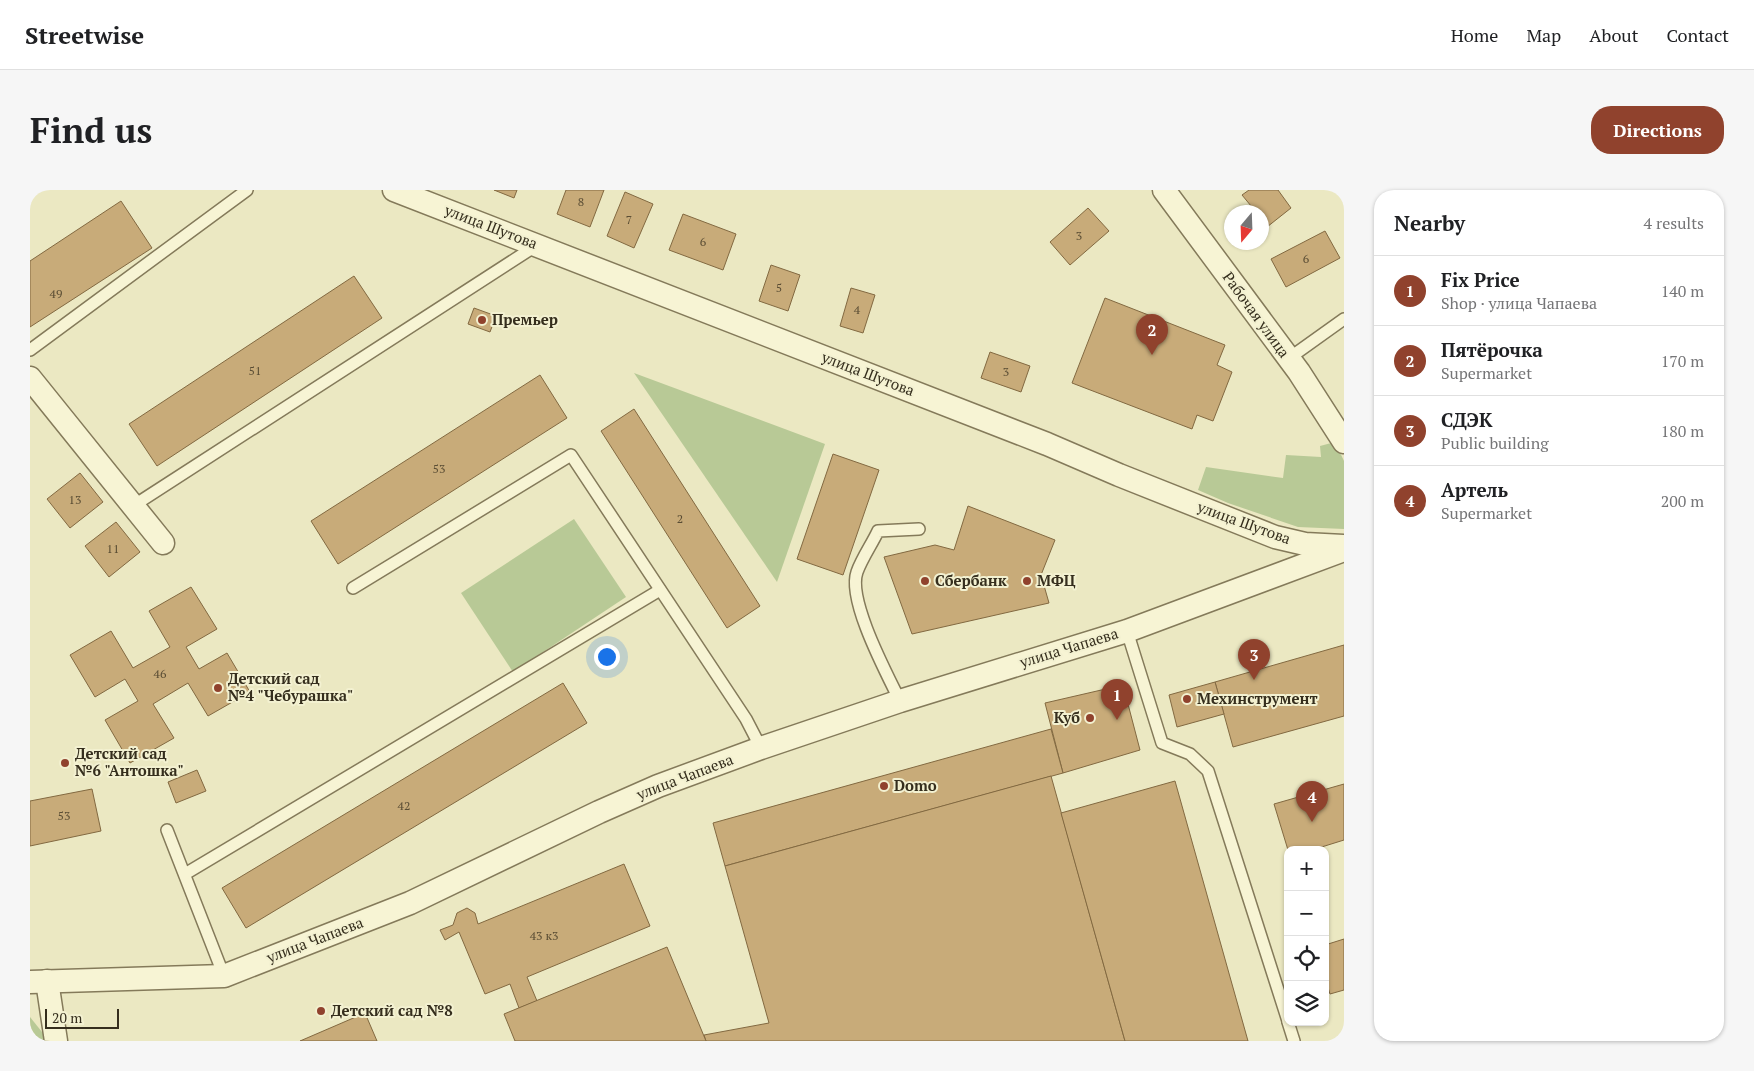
<!DOCTYPE html>
<html lang="en">
<head>
<meta charset="utf-8">
<style>
	body { margin:0; font-family:"PT Serif",serif; background:#f6f6f6; color:#202124 }
	.controls { position:absolute; right:15px; bottom:15px; display:grid; overflow:hidden; border-radius:10px; box-shadow:0 1px 4px #0004 }
	.controls button { width:45px; height:45px; display:grid; place-items:center; padding:0; border:0; border-bottom:1px solid #e0e0e0; background:#fff; color:#202124; font:25px sans-serif }
	.compass { position:absolute; left:1194px; top:15px; width:45px; height:45px; border-radius:50%; background:#fff; box-shadow:0 1px 4px #0004; rotate:199deg }
	.scale { position:absolute; left:15px; bottom:12px; width:74px; box-sizing:border-box; padding-left:5px; border:2px solid #352e1d; border-top:0; font-size:14px; line-height:18px; white-space:nowrap; color:#352e1d; -webkit-text-stroke:4px #f3f1d1; paint-order:stroke }
	.you { position:absolute; left:576px; top:466px; width:18px; height:18px; margin:-12px; border:4px solid #fff; border-radius:50%; background:#1a73e8; box-shadow:0 0 0 8px #1a73e833 }
	.badge { display:grid; place-items:center; width:32px; height:32px; border-radius:50%; background:#90422d; color:#fff; font-size:16px; font-weight:700 }
	.pin { position:absolute; translate:-50% -41px; filter:drop-shadow(0 1px 2px #0008) }
	.pin::after { content:''; position:absolute; top:26px; width:18px; height:15px; background:inherit; clip-path:polygon(0 0,100% 0,50% 100%) }
	.list { margin:0; padding:0; list-style:none }
	h2 { display:flex; justify-content:space-between; align-items:center; height:65px; margin:0; padding:0 20px; font-size:21px }
	h2 small { font-size:16px; font-weight:400; color:#757577 }
	.list li { display:grid; grid-template-columns:32px 1fr auto; gap:15px; align-items:center; box-sizing:border-box; height:70px; padding:0 20px; border-top:1px solid #e0e0e0 }
	.list b { display:block; font-size:19px; white-space:nowrap }
	.list p { margin:0; font-size:16px; white-space:nowrap; color:#757577 }
	.list em { font-size:16px; font-style:normal; color:#757577 }
	.icon { flex:none; width:28px; height:28px; fill:none; stroke:currentColor; stroke-width:2; stroke-linecap:round; stroke-linejoin:round }
	.map { position:relative; flex:none; width:1314px; height:851px; overflow:hidden; border-radius:20px }
	header { display:flex; align-items:center; gap:30px; box-sizing:border-box; height:70px; padding:0 25px; background:#fff; border-bottom:1px solid #e0e0e0 }
	header strong { font-size:24px }
	nav { display:flex; gap:28px; margin-inline-start:auto; font-size:18px }
	.intro { display:flex; align-items:center; justify-content:space-between; box-sizing:border-box; height:120px; padding:0 30px }
	h1 { margin:0; font-size:35px }
	.button { padding:12px 22px; border-radius:20px; background:#90422d; color:#fff; font-size:18px; font-weight:700 }
	main { display:flex; gap:30px; padding:0 30px }
	aside { flex:1; background:#fff; border-radius:20px; box-shadow:0 1px 4px #0004 }
	.map>svg:first-child { display:block }
	.green { fill:#b8c996 }
	.building { fill:#c8ab79; stroke:#826941 }
	.lines { fill:none; stroke-linecap:round; stroke-linejoin:round }
	.service-casing { stroke:#847a5a; stroke-width:14 }
	.minor-casing { stroke:#847a5a; stroke-width:25 }
	.service { stroke:#f7f4d4; stroke-width:11 }
	.minor { stroke:#f7f4d4; stroke-width:22 }
	.poi-dot { fill:#90422d; stroke:#f3f1d1; stroke-width:2 }
	.labels { text-anchor:middle; stroke-width:4; stroke-linejoin:round; paint-order:stroke }
	.number-label { font-size:12px; fill:#5a4d34 }
	.street-label { font-size:15px; fill:#352e1d; stroke:#f3f1d1 }
	.poi-label { font-size:15px; font-weight:bold; fill:#352e1d; stroke:#f3f1d1; text-anchor:start }
</style>
</head>
<body>
<header>
<strong>Streetwise</strong>
<nav><a>Home</a><a>Map</a><a>About</a><a>Contact</a></nav>
</header>
<div class="intro"><h1>Find us</h1><a class="button">Directions</a></div>
<main>
<div class="map">
<svg width="1314" height="851" viewBox="0 0 1314 851">
	<rect width="100%" height="100%" fill="#ebe8c2"/>
	<g class="green">
		<polygon points="604,183 795,254 747,392"/>
		<polygon points="1305,252 1314,271 1314,339 1268,337 1198,313 1168,300 1176,277 1253,288 1256,265 1291,267 1290,256"/>
		<polygon points="544,329 596,407 483,482 431,403"/>
		<polygon points="0,827 16,847 15,851 0,851"/>
	</g>
	<g class="building">
		<polygon points="464,0 487,0 484,8"/>
		<polygon points="536,0 574,0 560,37 527,24"/>
		<polygon points="1219,0 1248,0 1261,18 1237,37 1232,30 1232,22 1226,22 1212,5"/>
		<polygon points="595,2 623,14 604,58 577,46"/>
		<polygon points="91,11 122,58 0,137 0,71"/>
		<polygon points="1058,18 1079,41 1040,75 1020,52"/>
		<polygon points="653,24 706,44 693,80 639,60"/>
		<polygon points="1295,41 1310,68 1256,97 1241,69"/>
		<polygon points="741,75 770,85 758,121 729,111"/>
		<polygon points="324,86 352,128 127,276 99,234"/>
		<polygon points="821,98 845,105 833,143 810,136"/>
		<polygon points="1075,108 1195,155 1187,175 1202,182 1183,231 1167,225 1162,239 1042,193"/>
		<polygon points="444,118 466,126 460,142 438,134"/>
		<polygon points="960,162 1000,176 991,202 951,188"/>
		<polygon points="510,185 537,228 308,374 281,331"/>
		<polygon points="604,219 730,416 697,438 571,241"/>
		<polygon points="803,264 849,280 813,385 767,369"/>
		<polygon points="50,283 73,312 40,338 17,309"/>
		<polygon points="938,316 1025,350 1011,385 1019,413 882,444 854,367 905,355 924,360"/>
		<polygon points="86,332 110,362 79,387 55,356"/>
		<polygon points="161,397 187,439 156,457 169,479 197,463 220,502 178,526 158,493 123,514 144,548 100,573 75,530 108,511 95,489 65,507 40,465 81,441 103,478 140,457 119,421"/>
		<polygon points="1314,455 1314,526 1203,557 1185,492"/>
		<polygon points="1185,492 1194,524 1147,537 1139,505"/>
		<polygon points="533,493 557,533 216,738 192,698"/>
		<polygon points="1093,495 1110,560 1033,583 1015,513"/>
		<polygon points="1021,539 1033,583 695,676 683,633"/>
		<polygon points="167,580 176,601 146,613 138,592"/>
		<polygon points="1021,586 1095,851 676,851 674,845 739,833 695,676"/>
		<polygon points="1145,591 1218,851 1095,851 1031,623"/>
		<polygon points="1314,594 1314,650 1282,660 1258,660 1244,614"/>
		<polygon points="62,599 71,641 0,656 0,611"/>
		<polygon points="594,674 620,736 497,787 507,811 489,818 480,794 455,804 429,742 415,750 410,740 423,735 427,723 437,718 445,723 448,734"/>
		<polygon points="1314,749 1314,800 1300,804 1295,788 1295,755"/>
		<polygon points="637,757 676,851 485,851 474,824"/>
		<polygon points="335,823 347,851 270,851"/>
	</g>
	<g class="lines">
		<g class="service-casing">
			<g id="service">
				<polyline points="0,160 217,0"/>
				<polyline points="1258,169 1314,129"/>
				<polyline points="103,316 507,55"/>
				<polyline points="323,398 541,265 716,529 731,558"/>
				<polyline points="1097,441 1132,553 1160,564 1178,581 1258,831"/>
				<path d="M870 511C857 484 817 410 827 382 832 368 842 354 848 341L889 339"/>
				<polyline points="137,640 194,786"/>
				<polyline points="155,684 630,400"/>
				<polyline points="1258,832 1264,851"/>
			</g>
		</g>
		<g class="minor-casing">
			<g id="minor">
				<polyline points="364,0 1017,254 1089,285 1245,347 1275,354 1314,356"/>
				<polyline points="1134,0 1269,182 1314,252"/>
				<polyline points="0,188 133,353"/>
				<polyline points="17,791 26,851"/>
				<polyline points="0,792 194,786 380,713 569,622 628,596 731,558 870,511 1097,441 1314,360"/>
			</g>
		</g>
		<use href="#service" class="service"/>
		<use href="#minor" class="minor"/>
	</g>
	<g class="poi-dot">
		<circle cx="452" cy="130" r="5"/>
		<circle cx="895" cy="391" r="5"/>
		<circle cx="997" cy="391" r="5"/>
		<circle cx="188" cy="498" r="5"/>
		<circle cx="1157" cy="509" r="5"/>
		<circle cx="1060" cy="528" r="5"/>
		<circle cx="35" cy="573" r="5"/>
		<circle cx="854" cy="596" r="5"/>
		<circle cx="291" cy="821" r="5"/>
	</g>
	<g class="labels">
		<g class="number-label">
			<text x="551" y="16">8</text>
			<text x="599" y="34">7</text>
			<text x="1049" y="50">3</text>
			<text x="673" y="56">6</text>
			<text x="1276" y="73">6</text>
			<text x="749" y="102">5</text>
			<text x="26" y="108">49</text>
			<text x="827" y="124">4</text>
			<text x="225" y="185">51</text>
			<text x="976" y="186">3</text>
			<text x="409" y="283">53</text>
			<text x="45" y="314">13</text>
			<text x="650" y="333">2</text>
			<text x="83" y="363">11</text>
			<text x="130" y="488">46</text>
			<text x="374" y="620">42</text>
			<text x="34" y="630">53</text>
			<text x="514" y="750">43 к3</text>
		</g>
		<g class="street-label">
			<text transform="translate(461 37) rotate(21)" y="5">улица Шутова</text>
			<text transform="translate(1226 125) rotate(54)" y="5">Рабочая улица</text>
			<text transform="translate(838 184) rotate(21)" y="5">улица Шутова</text>
			<text transform="translate(1214 333) rotate(20)" y="5">улица Шутова</text>
			<text transform="translate(1039 458) rotate(-17)" y="5">улица Чапаева</text>
			<text transform="translate(655 587) rotate(-21)" y="5">улица Чапаева</text>
			<text transform="translate(285 750) rotate(-21)" y="5">улица Чапаева</text>
		</g>
		<g class="poi-label">
			<text x="462" y="135">Премьер</text>
			<text x="905" y="396">Сбербанк</text>
			<text x="1007" y="396">МФЦ</text>
			<text x="198" y="494">Детский сад<tspan x="198" dy="17">№4 "Чебурашка"</tspan></text>
			<text x="1167" y="514">Мехинструмент</text>
			<text x="1050" y="533" text-anchor="end">Куб</text>
			<text x="45" y="569">Детский сад<tspan x="45" dy="17">№6 "Антошка"</tspan></text>
			<text x="864" y="601">Domo</text>
			<text x="301" y="826">Детский сад №8</text>
		</g>
	</g>
</svg>
<div class="controls">
<button>+</button>
<button>−</button>
<button><svg class="icon" aria-label="locate" viewBox="0 0 24 24"><circle cx="12" cy="12" r="6"/><path d="M12 2v4M12 18v4M2 12h4M18 12h4"/></svg></button>
<button><svg class="icon" aria-label="layers" viewBox="0 0 24 24"><path d="M12 4l9 5-9 5-9-5zM3 14l9 5 9-5"/></svg></button>
</div>
<svg class="compass" viewBox="-18 -18 36 36"><path d="M0-13l5 13h-10z" fill="#e53935"/><path d="M0 13l5-13h-10z" fill="#757577"/></svg>
<div class="scale">20 m</div>
<div class="you"></div>
<div class="pin badge" style="left:1087px;top:530px">1</div>
<div class="pin badge" style="left:1122px;top:165px">2</div>
<div class="pin badge" style="left:1224px;top:490px">3</div>
<div class="pin badge" style="left:1282px;top:632px">4</div>
</div>
<aside>
<h2>Nearby<small>4 results</small></h2>
<ul class="list">
<li><span class="badge">1</span><div><b>Fix Price</b><p>Shop · улица Чапаева</p></div><em>140 m</em></li>
<li><span class="badge">2</span><div><b>Пятёрочка</b><p>Supermarket</p></div><em>170 m</em></li>
<li><span class="badge">3</span><div><b>СДЭК</b><p>Public building</p></div><em>180 m</em></li>
<li><span class="badge">4</span><div><b>Артель</b><p>Supermarket</p></div><em>200 m</em></li>
</ul>
</aside>
</main>
</body>
</html>
